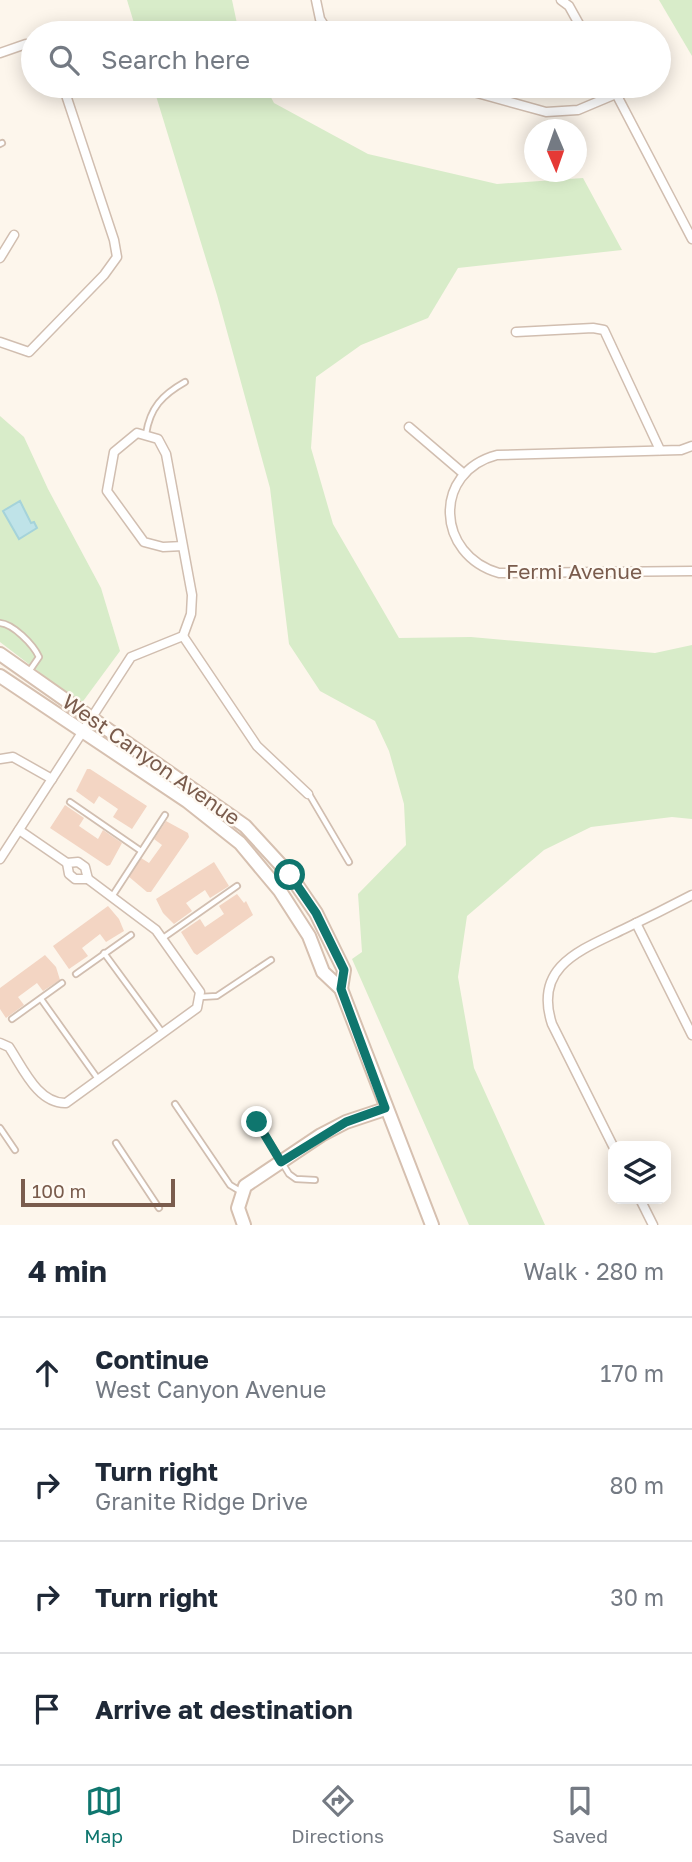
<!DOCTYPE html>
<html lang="en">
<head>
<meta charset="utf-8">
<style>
	body { margin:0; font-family:"Golos Text",sans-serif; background:#f6f6f7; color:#1f2937 }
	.controls { position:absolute; right:21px; bottom:21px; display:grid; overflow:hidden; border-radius:14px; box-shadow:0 4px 18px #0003 }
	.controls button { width:63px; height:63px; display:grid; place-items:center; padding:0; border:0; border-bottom:2px solid #e0e1e3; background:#fff; color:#1f2937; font:35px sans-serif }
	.compass { position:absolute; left:524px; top:119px; width:63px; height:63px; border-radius:50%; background:#fff; box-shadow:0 4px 18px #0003; rotate:178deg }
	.scale { position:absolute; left:21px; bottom:18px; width:154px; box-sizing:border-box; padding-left:7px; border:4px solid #7a5c4d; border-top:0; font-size:19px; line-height:24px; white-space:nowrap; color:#7a5c4d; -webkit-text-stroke:5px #fffaf3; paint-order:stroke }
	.stop { position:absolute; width:21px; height:21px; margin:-16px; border:5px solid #0f766e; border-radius:50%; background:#fff }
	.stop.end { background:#0f766e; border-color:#fff; box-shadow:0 2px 7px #0008 }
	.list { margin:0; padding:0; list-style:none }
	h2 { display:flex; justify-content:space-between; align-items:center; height:91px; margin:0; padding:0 28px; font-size:30px }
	h2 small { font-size:23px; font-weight:400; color:#747a83 }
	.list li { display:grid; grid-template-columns:46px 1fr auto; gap:21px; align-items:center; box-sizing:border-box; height:112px; padding:0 28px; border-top:2px solid #e0e1e3 }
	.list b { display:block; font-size:26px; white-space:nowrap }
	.list p { margin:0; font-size:23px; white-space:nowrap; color:#747a83 }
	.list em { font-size:23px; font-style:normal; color:#747a83 }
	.icon { flex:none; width:38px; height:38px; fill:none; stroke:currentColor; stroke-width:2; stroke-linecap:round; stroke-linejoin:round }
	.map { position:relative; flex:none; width:692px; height:1225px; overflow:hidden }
	.search { position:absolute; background:#fff; box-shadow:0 4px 18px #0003; left:21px; right:21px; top:21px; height:77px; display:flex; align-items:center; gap:18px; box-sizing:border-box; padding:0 24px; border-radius:38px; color:#747a83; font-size:26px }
	.sheet { height:539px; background:#fff }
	nav { display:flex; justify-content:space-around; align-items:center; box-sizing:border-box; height:98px; border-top:2px solid #e0e1e3; background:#fff; font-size:19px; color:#747a83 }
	nav a { display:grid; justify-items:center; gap:4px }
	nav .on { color:#0f766e }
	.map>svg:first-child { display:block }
	.green { fill:#d8ecc9 }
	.water { fill:#bfe3e8; stroke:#a5d3da; stroke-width:2 }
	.building { fill:#f3d5c3 }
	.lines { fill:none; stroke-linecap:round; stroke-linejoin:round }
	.lane-casing { stroke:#d1beb0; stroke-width:8 }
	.street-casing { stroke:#d1beb0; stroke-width:11 }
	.secondary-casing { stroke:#d6c0b0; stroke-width:16 }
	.lane { stroke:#fff; stroke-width:4.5 }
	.street { stroke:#fff; stroke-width:8 }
	.secondary { stroke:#fff; stroke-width:12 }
	.route { stroke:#0f766e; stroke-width:9 }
	.labels { text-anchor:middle; stroke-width:5; stroke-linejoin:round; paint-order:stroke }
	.street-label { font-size:21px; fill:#7a5c4d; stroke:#fffaf3 }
</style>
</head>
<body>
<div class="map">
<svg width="692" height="1225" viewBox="0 0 692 1225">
	<rect width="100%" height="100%" fill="#fdf6ec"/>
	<g class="green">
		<polygon points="127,0 232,0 239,33 137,33"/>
		<polygon points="659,0 692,0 692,56"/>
		<polygon points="153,86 265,86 274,103 368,154 497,184 583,178 622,250 458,268 428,318 361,345 316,377 311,448 333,524 399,638 471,637 655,653 692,645 692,819 672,817 591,827 544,850 467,916 458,977 474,1068 545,1225 469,1225 352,959 362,952 358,894 406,845 404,804 389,751 375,721 320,691 289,644 270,488 217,295"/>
		<polygon points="0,416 24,437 48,489 101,588 120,651 81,704 0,642"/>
	</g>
	<polygon class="water" points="20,501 31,523 34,522 37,528 19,539 3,511"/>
	<g class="building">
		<polygon points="87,769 90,769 147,806 132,829 113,817 118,809 99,796 94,804 76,791"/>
		<polygon points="65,805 84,818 79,826 98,839 103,830 122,843 110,865 107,866 50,828"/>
		<polygon points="166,821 188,833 189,837 151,892 147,892 128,876 141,858 149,863 162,845 154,839"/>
		<polygon points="214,862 229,886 210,898 205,890 186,903 192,911 174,924 163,913 156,899"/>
		<polygon points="237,894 244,903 246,901 253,915 197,955 194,953 181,932 200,919 205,927 224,914 219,906"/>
		<polygon points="108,906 119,919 124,931 106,942 100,934 82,948 88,956 69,969 53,946"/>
		<polygon points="45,955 56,967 60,980 43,991 37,983 18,997 24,1005 6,1018 0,1009 0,988"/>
	</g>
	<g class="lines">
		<g class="lane-casing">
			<g id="lane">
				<polyline points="0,144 2,143"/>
				<path d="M146 434C150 408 162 395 185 382"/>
				<path d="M0 623C13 624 33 644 39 657L28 673"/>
				<polyline points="309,794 349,862"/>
				<polyline points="70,802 141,851"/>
				<polyline points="113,895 165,815"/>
				<polyline points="163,938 237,886"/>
				<polyline points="104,953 162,1032"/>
				<polyline points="76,974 131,935"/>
				<polyline points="200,997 217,996 271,960"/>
				<polyline points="41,999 98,1079"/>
				<polyline points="12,1019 62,983"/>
				<polyline points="175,1104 230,1185 240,1191"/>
				<polyline points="257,1122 289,1174 296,1179 315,1180"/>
				<polyline points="0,1128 15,1150"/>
				<polyline points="116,1143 159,1208"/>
			</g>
		</g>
		<g class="street-casing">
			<g id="street">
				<polyline points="316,0 320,19 329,33"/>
				<polyline points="561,0 569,6 584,33"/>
				<polyline points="0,53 26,44 33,44"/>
				<polyline points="452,86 546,112 578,110 616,94"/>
				<polyline points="612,86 692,239"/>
				<polyline points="0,258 14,235"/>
				<polyline points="516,332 593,328 604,330 660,450"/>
				<polyline points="0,342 29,352 104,275 117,257 114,240 63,86"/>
				<polyline points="409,427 464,474"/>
				<path d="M692 446 681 450 497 455C432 472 436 555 499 573L692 571"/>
				<polyline points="183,636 257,746 308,794"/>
				<polyline points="0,759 13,757 52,779"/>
				<polyline points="19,830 67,863"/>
				<polyline points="0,859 131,657 183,636 191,614 192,595 166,454 158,439 137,433 114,452 107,491 144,542 163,547 183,546"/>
				<polygon points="78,862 85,867 88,879 75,879 69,874 67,863"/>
				<polyline points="636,923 692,1035"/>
				<path d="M0 1043 9 1047C23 1068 38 1104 66 1103L197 1008 200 992 156 930 88 879"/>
				<path d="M613 1146 552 1024C533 966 581 950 624 929 647 918 669 907 692 895"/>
				<polyline points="640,1199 653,1225"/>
			</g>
		</g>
		<g class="secondary-casing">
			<g id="secondary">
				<polyline points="0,654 245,826 290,875 316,913 344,970 341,989"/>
				<polyline points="0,676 187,801 240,843 280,891 309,936 323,972 341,989 432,1225"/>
				<polyline points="244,1225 238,1208 245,1186 321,1135 346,1122 385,1109"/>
			</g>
		</g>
		<use href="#lane" class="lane"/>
		<use href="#street" class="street"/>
		<use href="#secondary" class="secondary"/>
	</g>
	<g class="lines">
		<polyline class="route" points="257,1122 281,1162 346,1122 385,1108 341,989 344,970 316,913 290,875"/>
	</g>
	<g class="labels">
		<g class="street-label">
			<text x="574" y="579">Fermi Avenue</text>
			<text transform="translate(151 760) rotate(35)" y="7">West Canyon Avenue</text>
		</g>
	</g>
</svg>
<div class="controls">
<button><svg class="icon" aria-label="layers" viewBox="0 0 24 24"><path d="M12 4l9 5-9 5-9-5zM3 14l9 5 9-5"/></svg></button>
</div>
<svg class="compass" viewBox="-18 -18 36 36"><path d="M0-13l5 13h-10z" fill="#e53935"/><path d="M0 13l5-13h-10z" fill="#747a83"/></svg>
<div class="scale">100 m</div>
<div class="stop" style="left:290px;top:875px"></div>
<div class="stop end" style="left:257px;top:1122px"></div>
<div class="search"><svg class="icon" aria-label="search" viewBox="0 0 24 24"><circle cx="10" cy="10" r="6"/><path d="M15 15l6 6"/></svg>Search here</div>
</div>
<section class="sheet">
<h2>4 min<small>Walk · 280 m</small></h2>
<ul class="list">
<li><svg class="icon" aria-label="ahead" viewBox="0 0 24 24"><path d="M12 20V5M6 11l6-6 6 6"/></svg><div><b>Continue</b><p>West Canyon Avenue</p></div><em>170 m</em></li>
<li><svg class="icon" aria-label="right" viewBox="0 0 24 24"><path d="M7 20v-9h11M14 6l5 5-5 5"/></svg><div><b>Turn right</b><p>Granite Ridge Drive</p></div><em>80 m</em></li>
<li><svg class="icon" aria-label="right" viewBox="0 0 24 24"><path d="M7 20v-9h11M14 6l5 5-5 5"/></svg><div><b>Turn right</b></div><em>30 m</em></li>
<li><svg class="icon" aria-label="arrive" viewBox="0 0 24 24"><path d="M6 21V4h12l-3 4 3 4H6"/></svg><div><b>Arrive at destination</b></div></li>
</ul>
</section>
<nav>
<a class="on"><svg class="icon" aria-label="map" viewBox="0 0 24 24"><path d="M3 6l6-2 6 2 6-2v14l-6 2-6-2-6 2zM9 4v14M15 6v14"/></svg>Map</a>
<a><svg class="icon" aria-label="directions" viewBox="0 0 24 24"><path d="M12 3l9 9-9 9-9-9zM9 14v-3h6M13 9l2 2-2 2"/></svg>Directions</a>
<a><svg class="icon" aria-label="saved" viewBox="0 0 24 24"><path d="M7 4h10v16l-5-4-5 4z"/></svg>Saved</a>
</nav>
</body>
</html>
